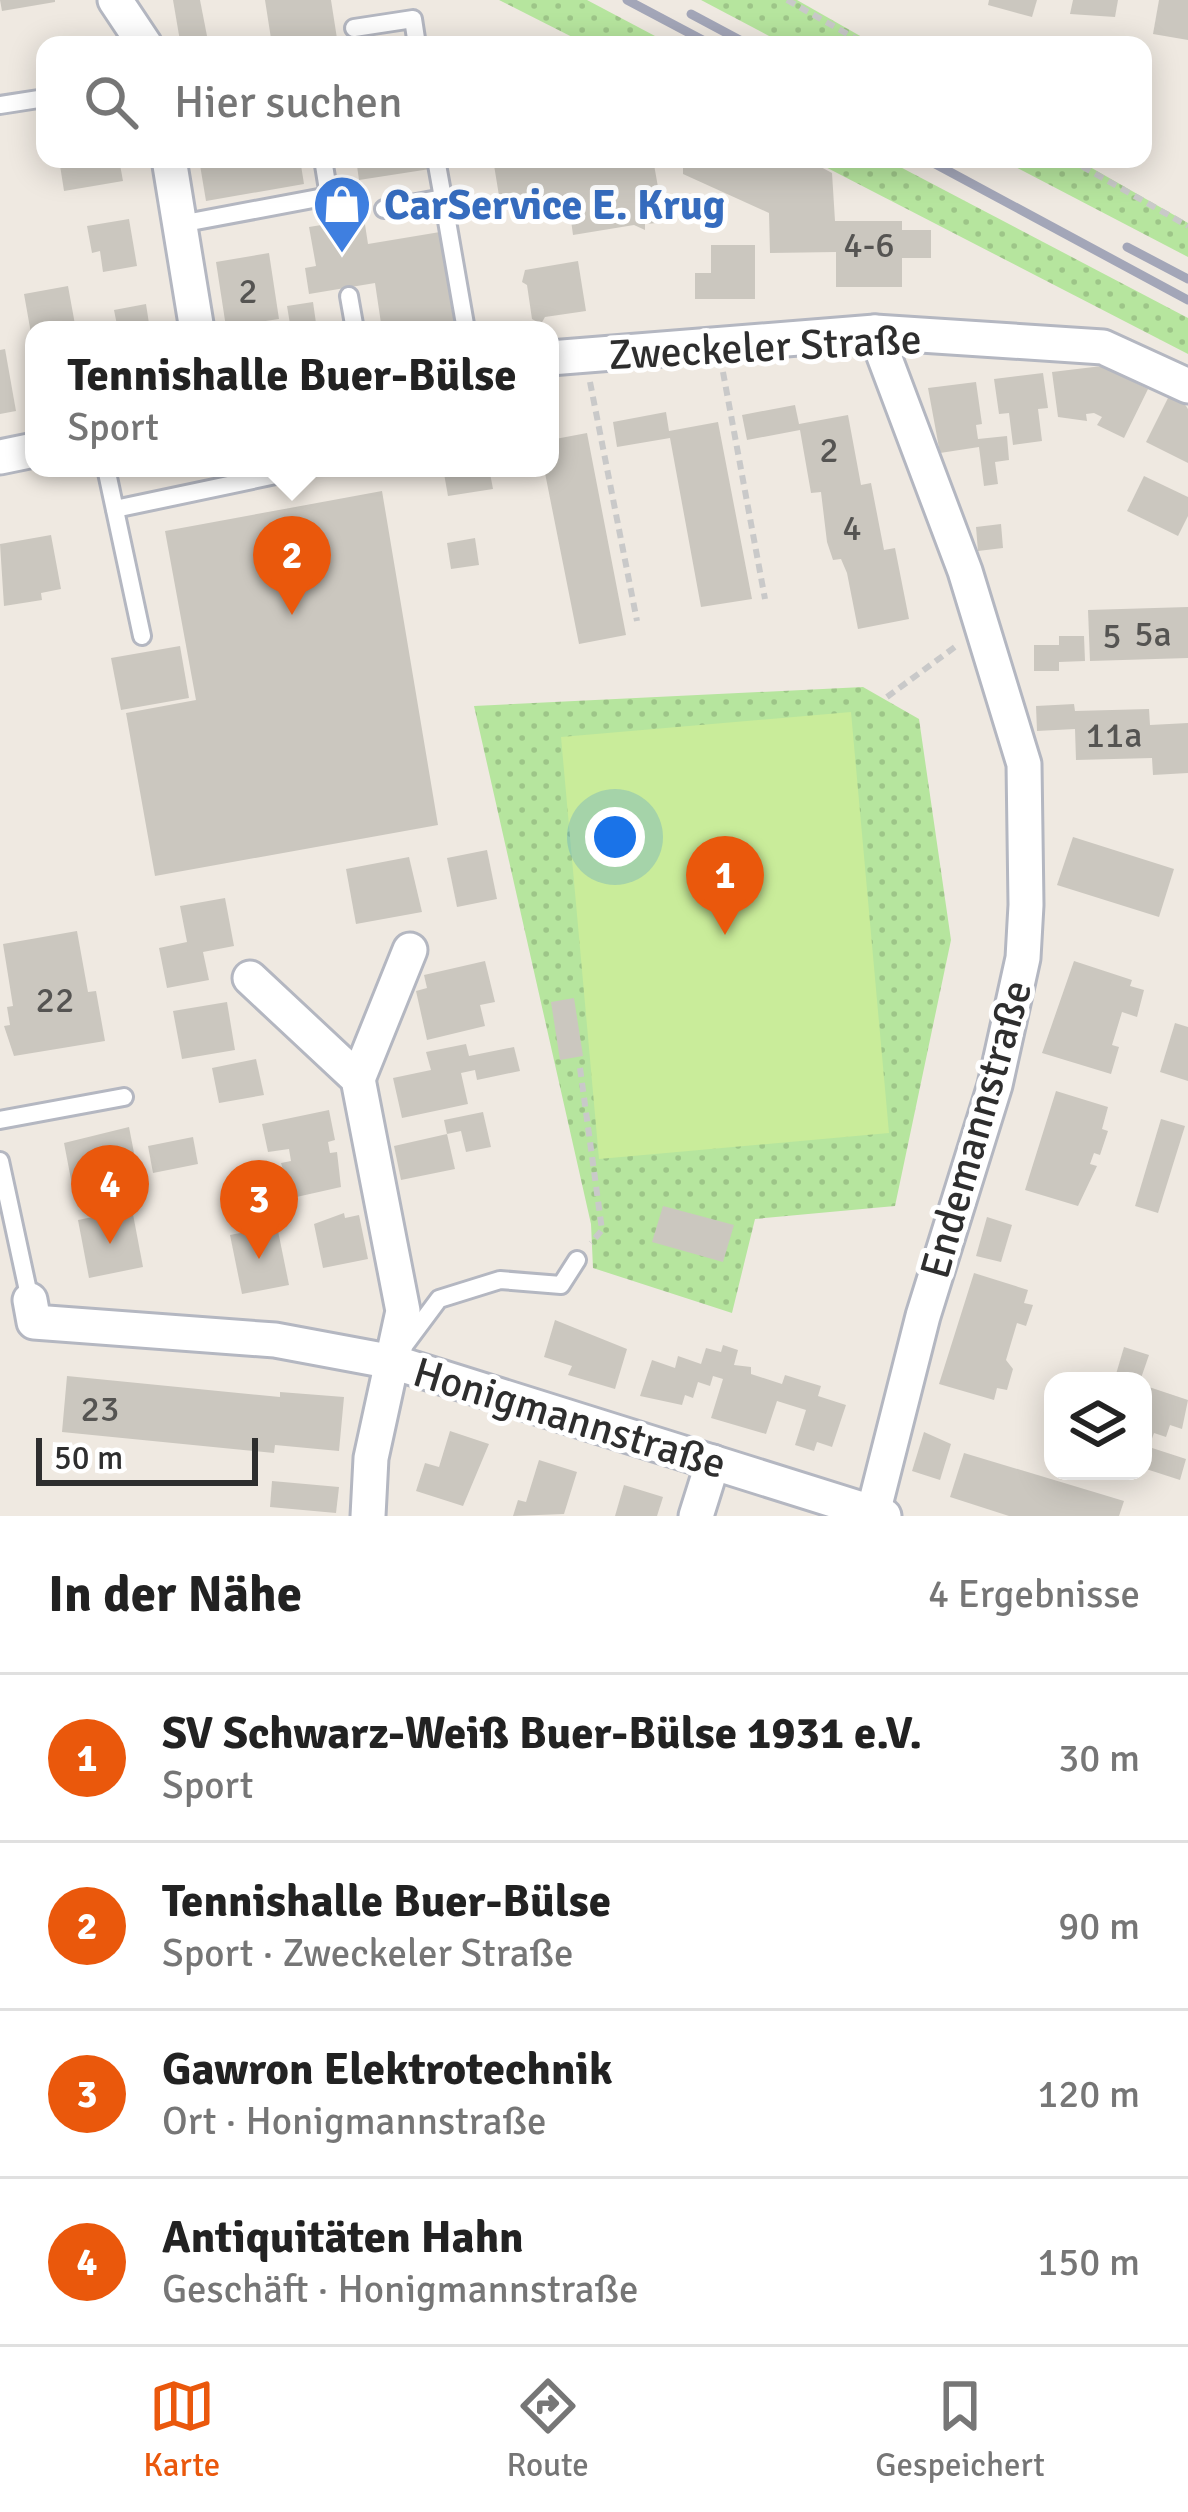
<!DOCTYPE html>
<html lang="de">
<head>
<meta charset="utf-8">
<style>
	body { margin:0; font-family:Signika,sans-serif; background:#f6f6f6; color:#222 }
	.controls { position:absolute; right:36px; bottom:36px; display:grid; overflow:hidden; border-radius:24px; box-shadow:0 6px 30px #0003 }
	.controls button { width:108px; height:108px; display:grid; place-items:center; padding:0; border:0; border-bottom:3px solid #e0e0e0; background:#fff; color:#222; font:60px sans-serif }
	.scale { position:absolute; left:36px; bottom:30px; width:222px; box-sizing:border-box; padding-left:12px; border:6px solid #2e2e2e; border-top:0; font-size:33px; line-height:42px; white-space:nowrap; color:#2e2e2e; -webkit-text-stroke:9px #fff; paint-order:stroke }
	.you { position:absolute; left:615px; top:837px; width:42px; height:42px; margin:-30px; border:9px solid #fff; border-radius:50%; background:#1a73e8; box-shadow:0 0 0 18px #1a73e833 }
	.badge { display:grid; place-items:center; width:78px; height:78px; border-radius:50%; background:#ea580c; color:#fff; font-size:39px; font-weight:700 }
	.pin { position:absolute; translate:-50% -99px; filter:drop-shadow(0 3px 6px #0008) }
	.pin::after { content:''; position:absolute; top:63px; width:42px; height:36px; background:inherit; clip-path:polygon(0 0,100% 0,50% 100%) }
	.popup { position:absolute; left:25px; top:321px; width:534px; height:156px; box-sizing:border-box; display:grid; place-content:center; border-radius:24px; background:#fff; filter:drop-shadow(0 3px 9px #0005); font-size:39px; white-space:nowrap; color:#767676 }
	.popup b { font-size:45px; color:#222 }
	.popup::after { content:''; position:absolute; left:50%; top:100%; margin-left:-24px; border:24px solid transparent; border-top-color:#fff }
	.list { margin:0; padding:0; list-style:none }
	h2 { display:flex; justify-content:space-between; align-items:center; height:156px; margin:0; padding:0 48px; font-size:51px }
	h2 small { font-size:39px; font-weight:400; color:#767676 }
	.list li { display:grid; grid-template-columns:78px 1fr auto; gap:36px; align-items:center; box-sizing:border-box; height:168px; padding:0 48px; border-top:3px solid #e0e0e0 }
	.list b { display:block; font-size:45px; white-space:nowrap }
	.list p { margin:0; font-size:39px; white-space:nowrap; color:#767676 }
	.list em { font-size:39px; font-style:normal; color:#767676 }
	.icon { flex:none; width:66px; height:66px; fill:none; stroke:currentColor; stroke-width:2; stroke-linecap:round; stroke-linejoin:round }
	.map { position:relative; flex:none; width:1188px; height:1516px; overflow:hidden }
	.search { position:absolute; background:#fff; box-shadow:0 6px 30px #0003; left:36px; right:36px; top:36px; height:132px; display:flex; align-items:center; gap:30px; box-sizing:border-box; padding:0 42px; border-radius:24px; color:#767676; font-size:45px }
	.sheet { height:828px; background:#fff }
	nav { display:flex; justify-content:space-around; align-items:center; box-sizing:border-box; height:168px; border-top:3px solid #e0e0e0; background:#fff; font-size:33px; color:#767676 }
	nav a { display:grid; justify-items:center; gap:6px }
	nav .on { color:#ea580c }
	.map>svg:first-child { display:block }
	.green { fill:url(#green-dots) }
	.pitch { fill:#c9ec9a }
	.building { fill:#cbc7bf }
	.lines { fill:none; stroke-linecap:round; stroke-linejoin:round }
	.service-casing { stroke:#b4b7c1; stroke-width:22 }
	.minor-casing { stroke:#b4b7c1; stroke-width:39 }
	.path { stroke:#c9c9c9; stroke-width:6; stroke-dasharray:9 6; stroke-linecap:butt }
	.service { stroke:#fff; stroke-width:16 }
	.minor { stroke:#fff; stroke-width:33 }
	.rail { stroke:#a3a6b8; stroke-width:9 }
	.labels { text-anchor:middle; stroke-width:10; stroke-linejoin:round; paint-order:stroke }
	.number-label { font-size:36px; fill:#555452 }
	.shop-label { font-size:42px; font-weight:bold; fill:#366cbe; stroke:#fff; text-anchor:start }
	.street-label { font-size:42px; fill:#2e2e2e; stroke:#fff }
</style>
</head>
<body>
<div class="map">
<svg width="1188" height="1516" viewBox="0 0 1188 1516">
	<defs>
		<pattern id="green-dots" width="8" height="8" patternUnits="userSpaceOnUse" patternTransform="scale(3)"><rect width="8" height="8" fill="#b6e59e"/><path d="M2 2h.1M6 6h.1" fill="none" stroke="#9dc588" stroke-width="1.8" stroke-linecap="round"/></pattern>
	</defs>
	<rect width="100%" height="100%" fill="#efe9e1"/>
	<g class="green">
		<polygon points="499,0 587,0 672,45 588,45"/>
		<polygon points="701,0 797,0 876,45 786,45"/>
		<polygon points="810,159 885,159 1188,318 1188,354"/>
		<polygon points="1000,159 1076,159 1188,223 1188,257"/>
		<polygon points="863,687 919,719 951,940 895,1206 755,1219 732,1313 593,1268 591,1224 474,706"/>
	</g>
	<polygon class="pitch" points="851,712 889,1133 599,1159 561,737"/>
	<g class="building">
		<polygon points="0,0 55,0 55,2 2,11"/>
		<polygon points="173,0 200,0 207,36 180,41"/>
		<polygon points="265,0 331,0 338,45 272,45"/>
		<polygon points="989,0 1037,0 1032,17 988,5"/>
		<polygon points="1073,0 1118,0 1115,17 1070,14"/>
		<polygon points="1159,0 1188,0 1188,40 1153,34"/>
		<polygon points="59,159 119,159 123,181 64,191"/>
		<polygon points="199,159 300,159 304,184 206,201"/>
		<polygon points="356,159 428,159 430,169 359,180"/>
		<polygon points="493,159 653,159 663,215 656,217 657,223 645,224 645,230 634,225 573,235 568,198 501,208"/>
		<polygon points="683,159 769,164 769,159 806,159 832,173 835,221 902,221 902,230 931,230 931,258 902,258 902,287 836,287 836,252 770,253 769,213 683,174"/>
		<polygon points="364,218 368,244 440,232 455,328 382,330 375,283 309,294 305,268 316,266 309,227"/>
		<polygon points="129,219 137,266 103,272 100,251 92,253 87,226"/>
		<polygon points="711,245 755,245 755,299 695,299 695,273 711,273"/>
		<polygon points="269,253 279,319 226,327 216,262"/>
		<polygon points="578,261 586,311 545,317 541,324 532,319 527,285 522,282 525,270"/>
		<polygon points="68,286 76,330 34,330 32,339 24,294"/>
		<polygon points="313,302 317,330 291,330 287,306"/>
		<polygon points="146,304 150,330 118,330 114,310"/>
		<polygon points="5,349 16,411 0,414 0,350"/>
		<polygon points="1102,366 1148,389 1124,438 1097,425 1102,417 1094,413 1086,414 1087,421 1058,417 1052,372"/>
		<polygon points="1043,373 1048,408 1038,409 1042,441 1013,445 1009,413 999,414 994,379"/>
		<polygon points="976,382 982,424 976,425 978,439 1007,436 1009,460 995,462 998,484 984,486 979,447 940,453 928,388"/>
		<polygon points="1168,398 1182,400 1188,409 1188,463 1146,442"/>
		<polygon points="795,405 799,424 848,415 861,485 871,483 884,550 895,548 909,619 858,629 847,573 841,559 833,560 827,542 821,492 811,493 800,430 747,440 742,415"/>
		<polygon points="666,412 669,431 718,422 752,599 701,607 670,438 617,447 613,422"/>
		<polygon points="587,433 626,635 579,644 544,468 550,468 550,440"/>
		<polygon points="443,468 489,468 493,489 448,496"/>
		<polygon points="1144,476 1188,497 1188,516 1178,536 1127,511"/>
		<polygon points="382,491 438,825 155,876 126,713 196,700 165,531"/>
		<polygon points="1001,524 1003,548 978,551 976,527"/>
		<polygon points="51,535 61,589 41,593 42,600 4,606 0,544"/>
		<polygon points="475,538 479,565 451,569 447,543"/>
		<polygon points="1188,607 1188,658 1090,661 1088,610"/>
		<polygon points="1059,636 1084,636 1085,661 1059,662 1059,671 1034,671 1034,645 1059,645"/>
		<polygon points="180,646 189,698 121,710 111,658"/>
		<polygon points="1074,704 1075,711 1149,709 1150,725 1188,723 1188,773 1153,775 1152,758 1076,760 1075,729 1037,731 1036,706"/>
		<polygon points="1073,837 1174,869 1159,917 1057,885"/>
		<polygon points="487,850 497,899 457,907 447,858"/>
		<polygon points="409,857 422,912 356,924 346,869"/>
		<polygon points="225,898 234,946 203,952 209,980 167,988 159,948 187,942 180,906"/>
		<polygon points="77,931 88,992 96,991 105,1041 14,1056 4,1026 10,1025 7,1007 13,1006 3,944"/>
		<polygon points="485,961 495,1002 480,1005 485,1026 427,1040 416,991 427,988 424,975"/>
		<polygon points="1074,961 1132,980 1130,986 1144,990 1137,1017 1122,1012 1112,1045 1119,1047 1111,1074 1042,1053"/>
		<polygon points="574,998 583,1056 560,1060 551,1002"/>
		<polygon points="227,1002 235,1050 182,1059 173,1011"/>
		<polygon points="1175,1023 1188,1027 1188,1081 1160,1072"/>
		<polygon points="466,1044 469,1056 514,1047 520,1071 477,1080 475,1070 461,1073 468,1104 402,1118 393,1078 431,1070 426,1052"/>
		<polygon points="256,1059 264,1095 219,1103 212,1068"/>
		<polygon points="1056,1091 1108,1107 1102,1129 1108,1131 1100,1155 1094,1153 1090,1164 1097,1166 1078,1206 1025,1190"/>
		<polygon points="329,1110 335,1140 328,1142 330,1153 337,1152 341,1187 292,1198 281,1163 291,1161 289,1149 268,1152 262,1124"/>
		<polygon points="483,1112 491,1147 466,1152 461,1131 447,1134 444,1120"/>
		<polygon points="1161,1119 1185,1126 1158,1213 1135,1206"/>
		<polygon points="129,1127 135,1158 114,1162 119,1186 74,1195 64,1143"/>
		<polygon points="447,1134 455,1169 401,1180 394,1146"/>
		<polygon points="193,1137 198,1164 153,1173 148,1146"/>
		<polygon points="663,1206 734,1225 723,1262 652,1242"/>
		<polygon points="132,1209 143,1267 89,1278 78,1220"/>
		<polygon points="344,1213 345,1218 359,1215 368,1259 323,1268 314,1224"/>
		<polygon points="987,1217 1012,1225 1001,1262 976,1256"/>
		<polygon points="277,1226 289,1285 242,1294 230,1235"/>
		<polygon points="974,1273 1028,1290 1024,1303 1033,1305 1026,1326 1017,1323 1006,1360 1013,1369 1007,1390 997,1388 994,1400 939,1384"/>
		<polygon points="555,1320 627,1349 615,1389 568,1375 572,1366 544,1357"/>
		<polygon points="723,1345 738,1350 734,1365 751,1367 751,1374 782,1384 785,1375 801,1380 821,1386 818,1396 846,1405 832,1447 817,1442 814,1451 795,1445 806,1410 777,1401 766,1434 711,1418 723,1379 713,1376 710,1386 698,1382 693,1398 685,1395 682,1405 640,1396 652,1360 675,1368 678,1356 701,1364 706,1348 721,1352"/>
		<polygon points="1124,1347 1149,1355 1140,1381 1114,1381"/>
		<polygon points="67,1376 280,1397 280,1392 344,1397 339,1451 275,1445 274,1453 62,1432"/>
		<polygon points="1143,1385 1188,1400 1182,1429 1170,1425 1166,1437 1154,1433 1149,1447 1186,1459 1180,1480 1143,1468"/>
		<polygon points="450,1431 489,1444 463,1506 416,1491 425,1463 439,1467"/>
		<polygon points="924,1432 951,1444 940,1480 912,1471"/>
		<polygon points="964,1453 1124,1501 1119,1516 1009,1516 950,1497"/>
		<polygon points="539,1460 577,1472 564,1514 513,1516 518,1500 526,1502"/>
		<polygon points="272,1481 339,1487 336,1513 270,1507"/>
		<polygon points="624,1485 663,1497 657,1516 615,1516"/>
	</g>
	<g class="lines">
		<g class="service-casing">
			<g id="service">
				<polyline points="354,28 413,19 417,45"/>
				<polyline points="0,105 45,98"/>
				<polyline points="436,159 443,198"/>
				<polyline points="384,209 443,198 466,330"/>
				<polyline points="180,224 329,196 323,159"/>
				<polyline points="349,296 355,330"/>
				<polyline points="106,468 142,636"/>
				<polyline points="115,509 309,468"/>
				<polyline points="0,1120 124,1097"/>
				<polyline points="0,1161 30,1300"/>
				<polyline points="404,1346 439,1299 500,1280 561,1285 577,1260"/>
			</g>
		</g>
		<g class="minor-casing">
			<g id="minor">
				<polyline points="115,0 145,45"/>
				<polyline points="169,159 197,330"/>
				<polyline points="550,358 875,332 1103,347 1188,386"/>
				<polyline points="0,457 34,450"/>
				<polyline points="250,978 358,1079 403,1311 371,1458 368,1516"/>
				<polyline points="358,1079 410,950"/>
				<polyline points="30,1300 34,1322 275,1340 393,1362 884,1516"/>
				<polyline points="873,1513 923,1316 995,1085 1023,958 1026,905 1024,764 965,571 875,332"/>
				<polyline points="696,1516 713,1462"/>
			</g>
		</g>
		<g class="path">
			<polyline points="787,0 867,45"/>
			<polyline points="1069,159 1188,226"/>
			<polyline points="723,372 765,599"/>
			<polyline points="590,382 637,621"/>
			<polyline points="887,697 959,644"/>
			<polyline points="580,1068 602,1230 591,1243"/>
		</g>
		<use href="#service" class="service"/>
		<use href="#minor" class="minor"/>
		<g class="rail">
			<polyline points="627,0 712,45"/>
			<polyline points="691,14 749,45"/>
			<polyline points="926,159 1188,300"/>
			<polyline points="1127,247 1188,279"/>
		</g>
	</g>
	<defs>
		<g id="shop-pin" transform="scale(3)"><path d="M0 17L-7.5 6A9.5 9.5 0 1 1 7.5 6Z" fill="#3f7fe0" stroke="#fff"/><path d="M-5-2.5h2.3a2.7 3.5 0 0 1 5.4 0H5L5.5 6h-11ZM-1.5-2.5h3a1.5 2.3 0 0 0-3 0Z" fill="#fff"/></g>
	</defs>
	<g fill-rule="evenodd">
		<use href="#shop-pin" x="342" y="204"/>
	</g>
	<g class="labels">
		<g class="number-label">
			<text x="869" y="257">4-6</text>
			<text x="248" y="303">2</text>
			<text x="829" y="462">2</text>
			<text x="852" y="540">4</text>
			<text x="1153" y="646">5a</text>
			<text x="1112" y="648">5</text>
			<text x="1114" y="747">11a</text>
			<text x="55" y="1012">22</text>
			<text x="100" y="1421">23</text>
		</g>
		<g class="shop-label">
			<text x="384" y="219">CarService E. Krug</text>
		</g>
		<g class="street-label">
			<text transform="translate(765 346) rotate(-3)" y="15">Zweckeler Straße</text>
			<text transform="translate(975 1129) rotate(-74)" y="15">Endemannstraße</text>
			<text transform="translate(570 1417) rotate(17)" y="15">Honigmannstraße</text>
		</g>
	</g>
</svg>
<div class="controls">
<button><svg class="icon" aria-label="layers" viewBox="0 0 24 24"><path d="M12 4l9 5-9 5-9-5zM3 14l9 5 9-5"/></svg></button>
</div>
<div class="scale">50 m</div>
<div class="you"></div>
<div class="pin badge" style="left:725px;top:935px">1</div>
<div class="pin badge" style="left:292px;top:615px">2</div>
<div class="popup"><b>Tennishalle Buer-Bülse</b>Sport</div>
<div class="pin badge" style="left:259px;top:1259px">3</div>
<div class="pin badge" style="left:110px;top:1244px">4</div>
<div class="search"><svg class="icon" aria-label="search" viewBox="0 0 24 24"><circle cx="10" cy="10" r="6"/><path d="M15 15l6 6"/></svg>Hier suchen</div>
</div>
<section class="sheet">
<h2>In der Nähe<small>4 Ergebnisse</small></h2>
<ul class="list">
<li><span class="badge">1</span><div><b>SV Schwarz-Weiß Buer-Bülse 1931 e.V.</b><p>Sport</p></div><em>30 m</em></li>
<li><span class="badge">2</span><div><b>Tennishalle Buer-Bülse</b><p>Sport · Zweckeler Straße</p></div><em>90 m</em></li>
<li><span class="badge">3</span><div><b>Gawron Elektrotechnik</b><p>Ort · Honigmannstraße</p></div><em>120 m</em></li>
<li><span class="badge">4</span><div><b>Antiquitäten Hahn</b><p>Geschäft · Honigmannstraße</p></div><em>150 m</em></li>
</ul>
</section>
<nav>
<a class="on"><svg class="icon" aria-label="map" viewBox="0 0 24 24"><path d="M3 6l6-2 6 2 6-2v14l-6 2-6-2-6 2zM9 4v14M15 6v14"/></svg>Karte</a>
<a><svg class="icon" aria-label="directions" viewBox="0 0 24 24"><path d="M12 3l9 9-9 9-9-9zM9 14v-3h6M13 9l2 2-2 2"/></svg>Route</a>
<a><svg class="icon" aria-label="saved" viewBox="0 0 24 24"><path d="M7 4h10v16l-5-4-5 4z"/></svg>Gespeichert</a>
</nav>
</body>
</html>
